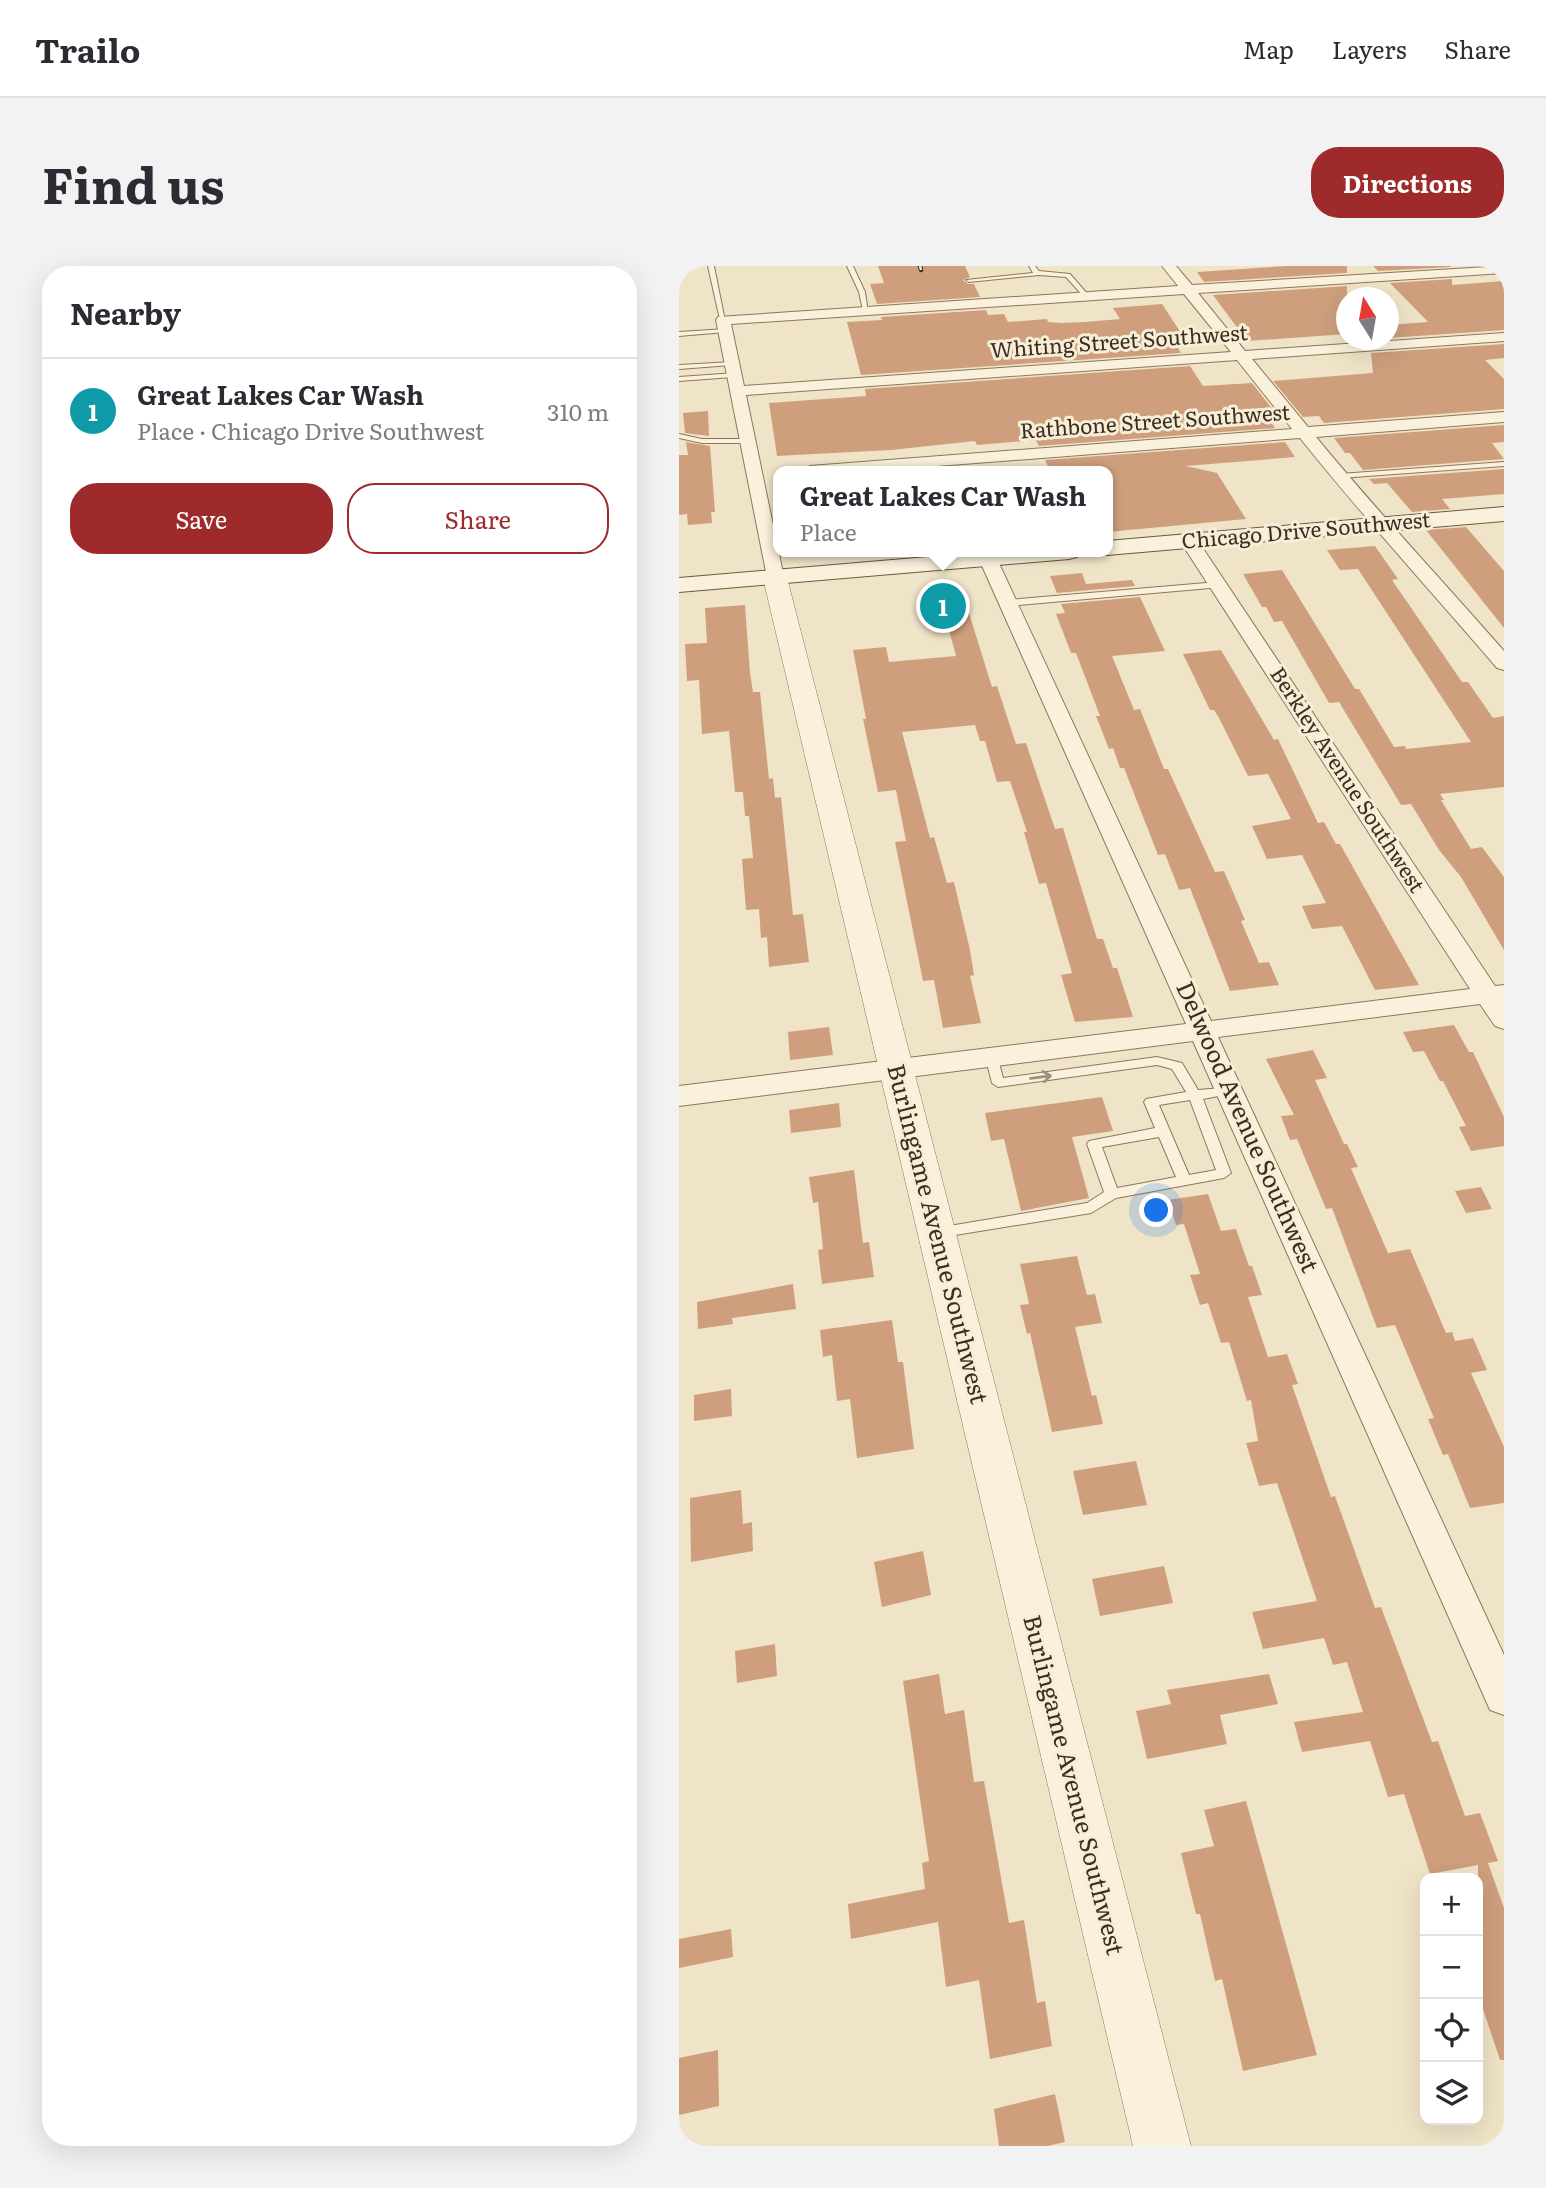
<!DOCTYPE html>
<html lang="en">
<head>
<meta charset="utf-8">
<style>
	body { margin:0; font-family:Literata,serif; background:#f2f2f3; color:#2b2b33 }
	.controls { position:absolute; right:21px; bottom:21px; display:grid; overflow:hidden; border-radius:14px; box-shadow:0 7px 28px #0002 }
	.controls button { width:63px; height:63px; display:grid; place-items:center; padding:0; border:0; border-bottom:2px solid #e1e1e2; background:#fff; color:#2b2b33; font:35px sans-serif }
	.compass { position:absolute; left:657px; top:21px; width:63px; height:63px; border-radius:50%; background:#fff; box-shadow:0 7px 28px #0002; rotate:349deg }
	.you { position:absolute; left:478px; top:945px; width:24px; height:24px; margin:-18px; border:5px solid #fff; border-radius:50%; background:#1a73e8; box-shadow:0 0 0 10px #1a73e833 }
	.badge { display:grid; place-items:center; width:46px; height:46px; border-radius:50%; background:#9e2a2b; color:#fff; font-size:23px; font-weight:700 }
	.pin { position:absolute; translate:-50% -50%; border:4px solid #fff; box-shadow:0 2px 7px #0006 }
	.popup { position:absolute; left:94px; top:200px; width:340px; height:91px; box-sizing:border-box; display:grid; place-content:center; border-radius:14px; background:#fff; filter:drop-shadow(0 2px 5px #0005); font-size:23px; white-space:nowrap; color:#7c7c81 }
	.popup b { font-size:26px; color:#2b2b33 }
	.popup::after { content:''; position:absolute; left:50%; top:100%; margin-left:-14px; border:14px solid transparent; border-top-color:#fff }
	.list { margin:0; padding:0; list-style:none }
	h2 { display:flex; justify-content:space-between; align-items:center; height:91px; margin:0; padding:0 28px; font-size:30px }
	h2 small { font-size:23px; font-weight:400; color:#7c7c81 }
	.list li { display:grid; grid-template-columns:46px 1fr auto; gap:21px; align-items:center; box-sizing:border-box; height:105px; padding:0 28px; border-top:2px solid #e1e1e2 }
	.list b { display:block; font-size:26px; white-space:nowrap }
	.list p { margin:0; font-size:23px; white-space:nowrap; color:#7c7c81 }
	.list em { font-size:23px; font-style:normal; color:#7c7c81 }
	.actions { display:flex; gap:14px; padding:21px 28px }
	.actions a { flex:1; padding:16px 0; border:2px solid #9e2a2b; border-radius:28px; text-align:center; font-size:24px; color:#9e2a2b }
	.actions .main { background:#9e2a2b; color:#fff }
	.icon { flex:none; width:38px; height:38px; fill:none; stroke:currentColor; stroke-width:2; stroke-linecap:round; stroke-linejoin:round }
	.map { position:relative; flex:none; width:825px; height:1880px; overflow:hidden; border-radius:28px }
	header { display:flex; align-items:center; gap:42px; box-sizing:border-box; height:98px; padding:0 35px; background:#fff; border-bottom:2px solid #e1e1e2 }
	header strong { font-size:33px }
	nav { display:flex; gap:38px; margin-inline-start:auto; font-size:24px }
	.intro { display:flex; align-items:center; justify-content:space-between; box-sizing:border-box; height:168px; padding:0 42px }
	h1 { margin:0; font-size:49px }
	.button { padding:18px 32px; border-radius:28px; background:#9e2a2b; color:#fff; font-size:24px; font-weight:700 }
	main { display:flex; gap:42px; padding:0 42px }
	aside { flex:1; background:#fff; border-radius:28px; box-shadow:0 7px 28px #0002 }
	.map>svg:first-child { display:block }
	.building { fill:#cf9f7d }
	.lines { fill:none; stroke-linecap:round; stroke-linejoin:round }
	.service-casing { stroke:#8d765c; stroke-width:2 }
	.minor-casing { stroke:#8d765c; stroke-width:2 }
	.tertiary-casing { stroke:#8d765c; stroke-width:1 }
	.secondary-casing { stroke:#6f573f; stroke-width:2 }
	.service { fill:#faf1dc; fill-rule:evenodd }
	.minor { fill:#faf1dc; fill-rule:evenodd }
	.tertiary { fill:#faf1dc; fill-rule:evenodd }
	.secondary { fill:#faf1dc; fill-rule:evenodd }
	.rail-casing { stroke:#3d2e20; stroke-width:4.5 }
	.rail { stroke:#f7eed8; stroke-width:2.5; stroke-dasharray:8; stroke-linecap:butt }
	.oneway { stroke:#9c907e }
	.labels { text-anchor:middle; stroke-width:6; stroke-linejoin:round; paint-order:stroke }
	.far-street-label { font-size:21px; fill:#3d2e20; stroke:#f7eed8 }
	.street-label { font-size:24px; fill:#3d2e20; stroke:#f7eed8 }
</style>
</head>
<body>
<header>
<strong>Trailo</strong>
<nav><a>Map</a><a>Layers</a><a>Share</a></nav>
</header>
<div class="intro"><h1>Find us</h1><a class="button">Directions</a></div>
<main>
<aside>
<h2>Nearby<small></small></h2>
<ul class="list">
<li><span class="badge" style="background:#0f9aa8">1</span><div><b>Great Lakes Car Wash</b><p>Place · Chicago Drive Southwest</p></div><em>310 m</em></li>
</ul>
<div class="actions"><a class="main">Save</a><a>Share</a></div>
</aside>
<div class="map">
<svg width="825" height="1880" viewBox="0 0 825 1880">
	<rect width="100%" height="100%" fill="#f0e4c8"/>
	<g class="building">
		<polygon points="199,0 286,0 291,11 284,14 289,18 295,18 301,31 198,38 191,18 205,17"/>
		<polygon points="607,0 668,0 668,7 525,16 518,6"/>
		<polygon points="694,0 772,0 772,1 699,5"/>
		<polygon points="773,13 773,19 825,15 825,64 710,72 710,59 749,56 711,17"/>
		<polygon points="668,20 668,68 568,75 534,29"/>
		<polygon points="483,38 510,79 498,80 502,87 182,109 168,56 203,54 202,51 307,44 309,49 325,48 329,56 368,53 369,56 383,57 406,56 441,53 434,42"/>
		<polygon points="825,78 825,92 806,94 825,113 825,143 645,157 640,150 624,151 594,115 694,107 692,87"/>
		<polygon points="511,100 524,120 573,117 601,153 590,153 596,162 360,180 357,174 298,179 296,175 212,184 98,190 90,137 187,130 186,123"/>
		<polygon points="29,145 30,170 6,167 4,147"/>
		<polygon points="825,159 825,176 813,177 825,193 684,204 671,187 666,187 655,172"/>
		<polygon points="7,176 31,180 36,246 32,246 33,257 9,259 8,248 0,249 0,189 9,189"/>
		<polygon points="606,176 616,191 507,200 538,207 567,253 429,266 429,205 371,205 366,194"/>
		<polygon points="825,203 825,228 763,233 771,243 733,246 708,217 695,218 690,213"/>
		<polygon points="787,261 825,305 825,362 747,264"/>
		<polygon points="696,280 719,313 713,314 783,416 789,416 814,452 825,450 825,521 761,528 765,534 762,534 792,583 803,581 825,611 825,684 782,611 760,584 732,538 722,539 660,436 650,437 603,355 595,356 587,341 583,341 564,308 603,304 676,423 680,423 715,481 726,480 727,483 792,476 679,303 661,304 648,284"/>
		<polygon points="403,307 407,318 453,314 456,320 378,327 371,310"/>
		<polygon points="285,331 313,421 318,420 337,478 347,477 376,563 384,562 418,673 424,673 434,702 438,702 454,751 396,756 382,709 393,707 367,617 360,618 345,566 348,566 331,515 318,516 306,475 301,475 296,459 223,466 251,572 255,571 268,617 275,616 291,684 295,709 291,710 302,757 264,762 255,714 244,715 216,576 227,575 217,524 199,526 184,453 187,453 174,384 207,381 210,396 277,390 262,334"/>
		<polygon points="461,331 486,385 433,390 455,444 461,443 485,503 489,503 536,606 545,605 566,654 562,655 580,697 590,696 600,719 551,725 511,622 500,624 486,588 479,589 445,502 441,502 434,482 430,483 417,450 421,450 397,387 392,387 377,348 386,347 382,338"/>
		<polygon points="66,339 71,407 74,426 81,426 90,513 94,512 96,532 102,531 114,649 124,648 130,696 90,701 88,671 82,672 80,643 67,644 63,593 74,592 70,550 66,550 64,526 56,526 50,465 23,468 20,414 8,415 6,378 28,377 26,342"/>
		<polygon points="542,384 595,474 599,473 639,557 645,556 657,578 661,578 740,719 696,724 663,660 633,663 623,640 647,637 623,589 588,593 573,560 612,553 589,508 569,510 540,452 535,444 531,444 504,388"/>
		<polygon points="775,759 790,786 794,786 825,851 825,880 792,885 780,861 787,860 764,815 761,815 745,785 734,786 724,766"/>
		<polygon points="150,761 154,789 111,794 109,766"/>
		<polygon points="634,784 648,812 636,814 665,878 668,878 679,901 672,902 709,987 731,983 767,1067 773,1066 776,1075 794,1072 808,1104 792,1107 825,1181 825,1237 791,1242 769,1188 764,1189 749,1153 755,1152 716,1059 698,1062 653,942 647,943 618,873 611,874 602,850 615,849 587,793"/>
		<polygon points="423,831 434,865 393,871 410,932 342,945 325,873 312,875 306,847"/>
		<polygon points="160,837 162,861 112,867 110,844"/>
		<polygon points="175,904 184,977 190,976 195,1011 143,1018 139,984 144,983 139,936 134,937 130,911"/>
		<polygon points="802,921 813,943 787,947 776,925"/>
		<polygon points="529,928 542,965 557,963 570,1000 573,1000 583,1029 569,1031 589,1091 608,1088 619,1118 613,1119 652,1231 656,1230 696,1342 702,1341 753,1476 759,1475 786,1550 801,1547 819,1595 809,1597 825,1642 825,1794 821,1794 799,1728 799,1599 751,1608 725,1528 709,1531 691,1475 623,1486 615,1456 684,1446 668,1396 654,1399 645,1372 584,1383 573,1346 638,1335 598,1217 580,1220 567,1177 579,1175 572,1134 568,1135 550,1076 542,1077 529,1037 521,1039 511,1009 521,1008 505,958 497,959 489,934"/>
		<polygon points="398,990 408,1029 416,1028 423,1057 396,1061 413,1130 417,1129 424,1158 373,1166 351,1067 348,1068 341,1039 350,1038 341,998"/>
		<polygon points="114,1018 117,1043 53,1052 54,1058 19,1063 18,1036"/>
		<polygon points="213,1054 219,1096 224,1096 235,1183 178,1192 171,1133 158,1135 153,1089 144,1091 141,1064"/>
		<polygon points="52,1123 53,1150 15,1155 15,1129"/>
		<polygon points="457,1195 468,1239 404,1249 394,1205"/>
		<polygon points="62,1224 64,1258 73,1256 74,1285 12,1296 11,1232"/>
		<polygon points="244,1285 252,1329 203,1341 195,1296"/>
		<polygon points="485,1300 494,1337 421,1350 413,1313"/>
		<polygon points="96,1378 98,1410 58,1417 56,1385"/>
		<polygon points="260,1408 266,1448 285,1444 295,1516 305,1515 330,1657 345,1654 358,1737 366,1735 373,1780 311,1793 300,1714 267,1721 259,1656 172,1673 169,1638 246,1623 243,1597 250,1595 224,1415"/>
		<polygon points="590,1408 599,1438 541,1449 548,1478 468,1493 457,1445 492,1438 488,1424"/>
		<polygon points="567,1535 638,1789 564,1805 543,1713 536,1715 521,1648 517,1648 502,1587 535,1580 525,1544"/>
		<polygon points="52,1663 54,1691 0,1702 0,1673"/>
		<polygon points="39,1784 40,1840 0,1849 0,1792"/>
		<polygon points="376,1828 386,1876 369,1880 320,1880 315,1843"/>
	</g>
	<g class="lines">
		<g class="service-casing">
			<g id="service">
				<polygon points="29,0 35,0 46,55 41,54"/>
				<polygon points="168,0 174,0 186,26 189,46 184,45 180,26"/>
				<polygon points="350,0 356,0 360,5 391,8 411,31 406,32 387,11 360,9 290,16 287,14 354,7"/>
				<polygon points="48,63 46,66 0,70 0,66"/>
				<polygon points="54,96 52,99 0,103 0,99"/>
				<polygon points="57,107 54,111 0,115 0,111"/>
				<polygon points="0,168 23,173 69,173 73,175 69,177 23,177 0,172"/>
				<polygon points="825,196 825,200 661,212 657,210 661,208"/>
				<polygon points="539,316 543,319 542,321 329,340 324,337 329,334"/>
				<path d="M313 789 319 793 324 812 478 791 503 797 519 824 555 821 557 824 555 827 524 833 552 907 545 912 437 932 412 947 258 972 253 971 251 967 253 963 258 962 408 937 425 926 408 878 410 875 476 862 465 836 467 833 507 826 493 803 478 799 319 821 313 817 307 793ZM511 834 537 904 510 909 480 839ZM480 871 497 911 438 922 423 881Z"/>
			</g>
		</g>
		<g class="minor-casing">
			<g id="minor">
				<path d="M483 0H497L513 19 825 0V7L519 27 566 85 825 67V75L573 93 629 161 825 146V156L637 171C697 244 762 313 825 385V404L818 402C752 325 684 251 621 172L193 205H123L131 200 613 163 558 94 67 129 105 312 103 316H89L37 54 39 51 499 20ZM505 28 552 86 65 120 52 58Z"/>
				<polygon points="510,270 519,275 816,720 825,719 825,763 816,760 801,738 539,771 825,1389 825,1449 811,1444 514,775 0,840 0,820 507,758 300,293 309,287 318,293 532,755 791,723 501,275"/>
			</g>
		</g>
		<g class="tertiary-casing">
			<polygon id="tertiary" points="96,305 104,307 108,312 512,1880 454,1880 84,312 88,307"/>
		</g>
		<g class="secondary-casing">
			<g id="secondary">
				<polygon points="825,241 825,255 428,289 419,286 428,286 428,275"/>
				<polygon points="308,286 402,286 398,291 390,293 0,326 0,312"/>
			</g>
		</g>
		<use href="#service" class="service"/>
		<use href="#minor" class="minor"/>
		<use href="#tertiary" class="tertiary"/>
		<use href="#secondary" class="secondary"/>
		<g class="rail-casing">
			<polyline id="rail" points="241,0 242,4"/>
		</g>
		<use href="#rail" class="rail"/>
	</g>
	<defs><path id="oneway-shaft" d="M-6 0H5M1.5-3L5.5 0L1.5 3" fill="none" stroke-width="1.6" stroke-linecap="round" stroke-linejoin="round" transform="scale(1.75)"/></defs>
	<use class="oneway" href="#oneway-shaft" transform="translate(362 811) rotate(-8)"/>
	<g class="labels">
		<g class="far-street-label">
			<text transform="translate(440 76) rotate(-4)" y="7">Whiting Street Southwest</text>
			<text transform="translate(476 156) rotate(-4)" y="7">Rathbone Street Southwest</text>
			<text transform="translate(627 265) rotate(-5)" y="7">Chicago Drive Southwest</text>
			<text transform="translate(668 514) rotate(57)" y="7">Berkley Avenue Southwest</text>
		</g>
		<g class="street-label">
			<text transform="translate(568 861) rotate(66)" y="8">Delwood Avenue Southwest</text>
			<text transform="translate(258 968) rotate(76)" y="8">Burlingame Avenue Southwest</text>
			<text transform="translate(394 1519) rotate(76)" y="8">Burlingame Avenue Southwest</text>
		</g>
	</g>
</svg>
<div class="controls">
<button>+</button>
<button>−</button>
<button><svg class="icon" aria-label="locate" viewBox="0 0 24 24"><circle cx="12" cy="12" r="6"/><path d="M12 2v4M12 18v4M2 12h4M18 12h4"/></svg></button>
<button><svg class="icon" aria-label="layers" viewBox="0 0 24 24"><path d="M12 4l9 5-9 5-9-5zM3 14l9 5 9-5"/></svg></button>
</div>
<svg class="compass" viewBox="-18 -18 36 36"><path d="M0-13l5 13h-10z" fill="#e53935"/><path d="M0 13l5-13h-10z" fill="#7c7c81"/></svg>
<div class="you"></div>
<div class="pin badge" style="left:264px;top:340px;background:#0f9aa8">1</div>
<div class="popup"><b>Great Lakes Car Wash</b>Place</div>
</div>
</main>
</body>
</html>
